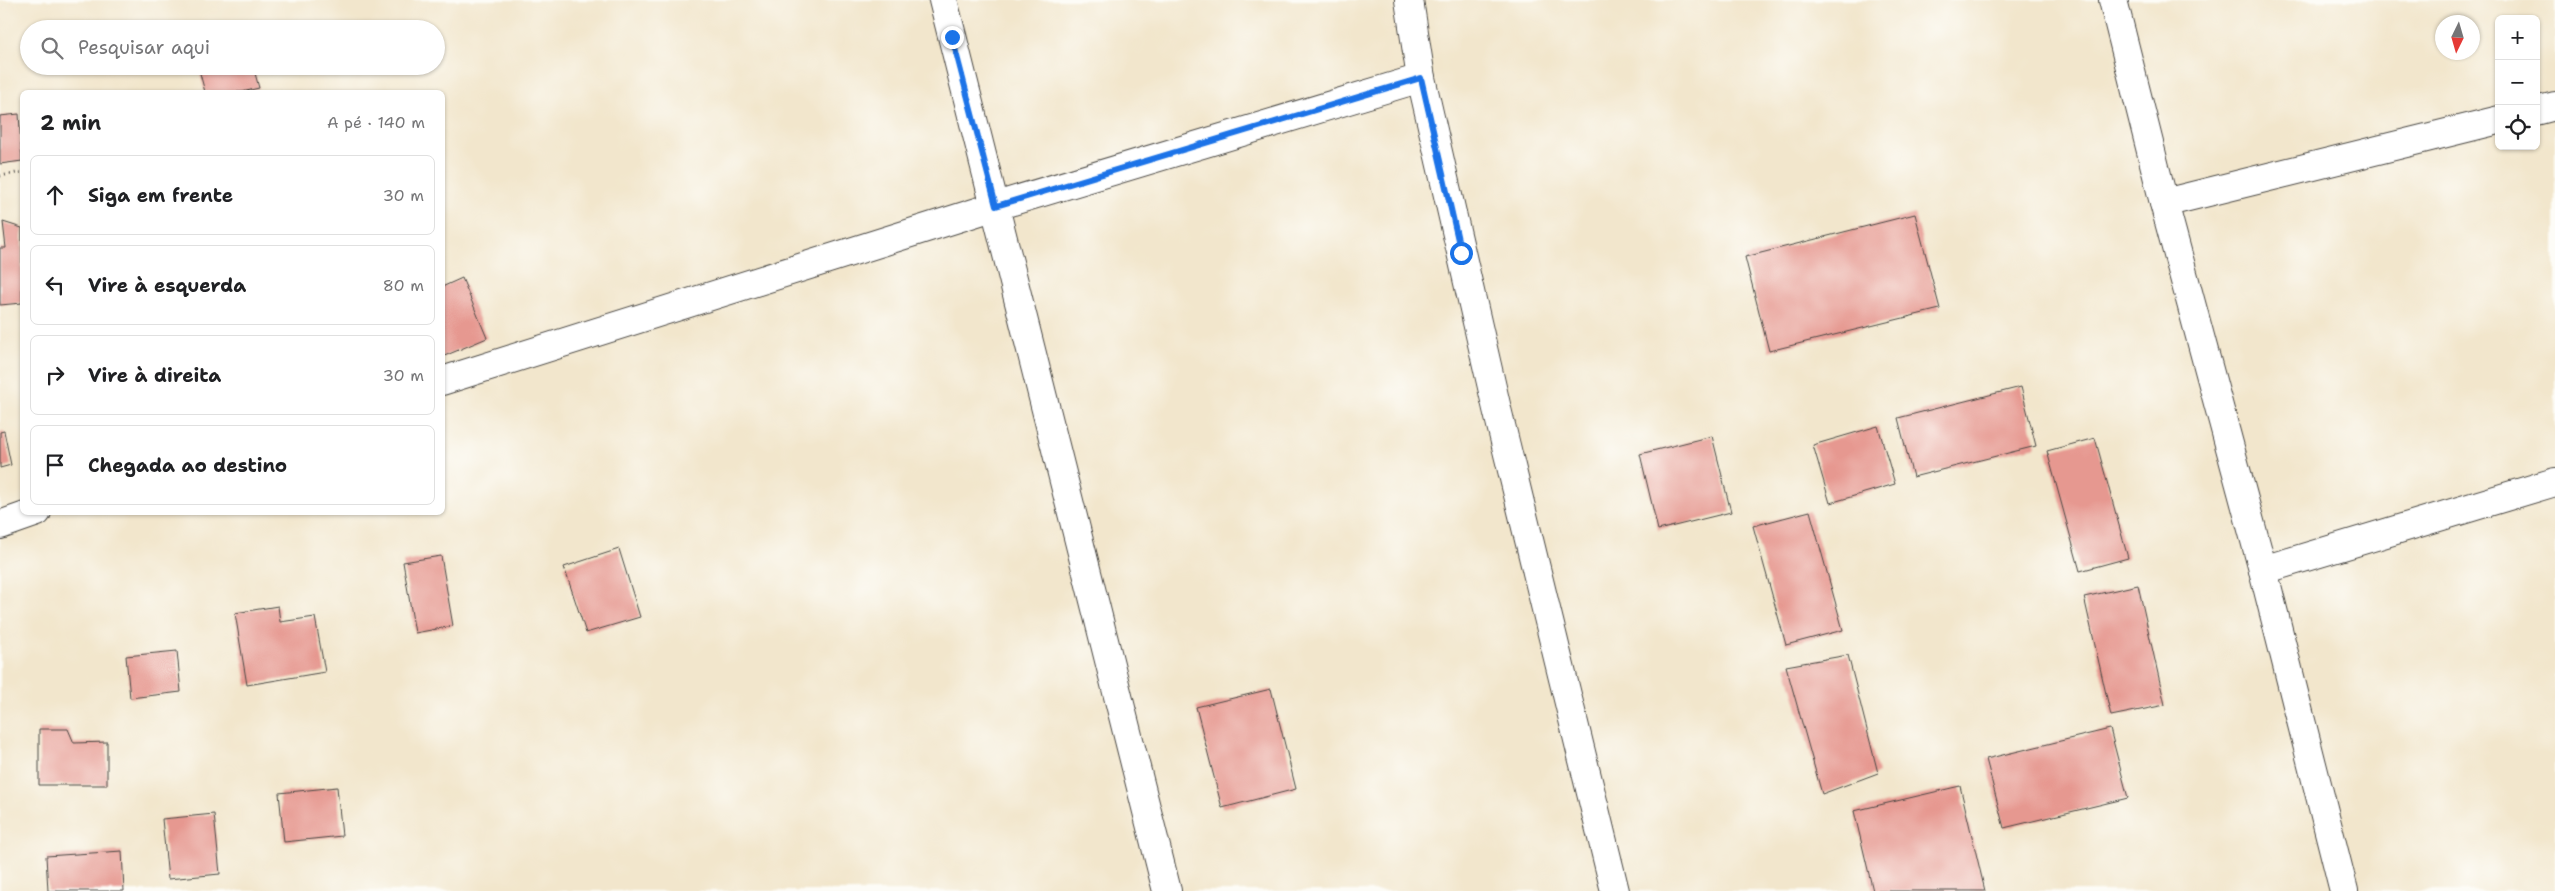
<!DOCTYPE html>
<html lang="pt">
<head>
<meta charset="utf-8">
<style>
	body { margin:0; font-family:"Shantell Sans",sans-serif; background:#f2f2f2; color:#202124 }
	.controls { position:absolute; right:15px; top:15px; display:grid; overflow:hidden; border-radius:8px; box-shadow:0 1px 4px #0004 }
	.controls button { width:45px; height:45px; display:grid; place-items:center; padding:0; border:0; border-bottom:1px solid #e0e0e0; background:#fff; color:#202124; font:25px sans-serif }
	.compass { position:absolute; left:2435px; top:15px; width:45px; height:45px; border-radius:50%; background:#fff; box-shadow:0 1px 4px #0004; rotate:185deg }
	.stop { position:absolute; width:15px; height:15px; margin:-11px; border:4px solid #1a73e8; border-radius:50%; background:#fff }
	.stop.end { background:#1a73e8; border-color:#fff; box-shadow:0 1px 5px #0008 }
	.list { margin:0; padding:0; list-style:none }
	h2 { display:flex; justify-content:space-between; align-items:center; height:65px; margin:0; padding:0 20px; font-size:21px }
	h2 small { font-size:16px; font-weight:400; color:#757577 }
	.list li { display:grid; grid-template-columns:32px 1fr auto; gap:15px; align-items:center; box-sizing:border-box; height:80px; margin:0 10px 10px; padding:0 10px; border:1px solid #e0e0e0; border-radius:8px }
	.list b { display:block; font-size:19px; white-space:nowrap }
	.list em { font-size:16px; font-style:normal; color:#757577 }
	.icon { flex:none; width:28px; height:28px; fill:none; stroke:currentColor; stroke-width:2; stroke-linecap:round; stroke-linejoin:round }
	.map { position:relative; flex:none; width:2555px; height:891px; overflow:hidden }
	.search { position:absolute; background:#fff; box-shadow:0 1px 4px #0004; left:20px; top:20px; width:425px; height:55px; display:flex; align-items:center; gap:12px; box-sizing:border-box; padding:0 18px; border-radius:28px; color:#757577; font-size:19px }
	.panel { position:absolute; background:#fff; box-shadow:0 1px 4px #0004; left:20px; top:90px; width:425px; height:425px; border-radius:8px }
	.map>svg:first-child { display:block }
	.building { fill:#e69890 }
	.lines { fill:none; stroke-linecap:round; stroke-linejoin:round }
	.minor-casing { stroke:#494743; stroke-width:30 }
	.path { stroke:#494743; stroke-width:3; stroke-dasharray:1 4; stroke-linecap:butt }
	.minor { stroke:#fff; stroke-width:28 }
	.route { stroke:#1a73e8; stroke-width:6 }
</style>
</head>
<body>
<div class="map">
<svg width="2555" height="891" viewBox="0 0 2555 891">
	<rect width="100%" height="100%" fill="#fdfcf7"/>
	<filter id="ink" filterUnits="userSpaceOnUse"><feTurbulence type="fractalNoise" baseFrequency=".02" numOctaves="2"/><feDisplacementMap in="SourceGraphic" scale="10" xChannelSelector="R" yChannelSelector="G"/><feConvolveMatrix kernelMatrix="1 2 1 2 8 2 1 2 1" color-interpolation-filters="sRGB"/></filter>
	<filter id="wash" filterUnits="userSpaceOnUse"><feTurbulence type="fractalNoise" baseFrequency=".0096" numOctaves="4" result="noise"/><feDisplacementMap in="SourceGraphic" scale="20" xChannelSelector="R" yChannelSelector="G"/><feGaussianBlur stdDeviation="1.12" result="paint"/><feColorMatrix in="noise" values="0 0 0 0 0 0 0 0 0 0 0 0 0 0 0 0 0 1.4 0 .05"/><feComposite in="paint" operator="in"/></filter>
	<g filter="url(#wash)">
		<rect width="100%" height="100%" fill="#f2e6cc"/>
		<g id="blocks">
			<g class="building">
				<polygon points="198,66 253,66 259,88 242,92 205,92"/>
				<polygon points="19,114 22,161 0,164 0,116"/>
				<polygon points="1915,214 1940,309 1769,351 1745,257"/>
				<polygon points="3,222 22,228 22,303 0,305 0,248 6,248"/>
				<polygon points="462,278 487,338 442,357 442,287"/>
				<polygon points="2021,387 2036,446 1913,477 1898,418"/>
				<polygon points="1878,426 1895,484 1830,503 1813,445"/>
				<polygon points="4,431 11,465 0,468 0,432"/>
				<polygon points="1712,436 1731,512 1658,530 1640,454"/>
				<polygon points="2095,438 2128,558 2080,571 2047,451"/>
				<polygon points="1810,511 1843,630 1786,645 1753,526"/>
				<polygon points="619,549 640,617 586,633 564,567"/>
				<polygon points="441,556 453,626 415,633 403,562"/>
				<polygon points="2138,585 2165,705 2111,716 2084,597"/>
				<polygon points="278,606 280,622 315,617 325,672 247,685 235,613"/>
				<polygon points="177,651 181,692 130,698 126,656"/>
				<polygon points="1848,655 1878,773 1822,794 1786,666"/>
				<polygon points="1271,689 1296,789 1222,808 1196,707"/>
				<polygon points="39,729 68,729 74,743 107,742 107,785 39,785"/>
				<polygon points="2110,729 2128,798 2004,828 1986,759"/>
				<polygon points="1960,786 1985,891 1873,891 1854,811"/>
				<polygon points="337,787 342,836 284,842 279,793"/>
				<polygon points="214,814 220,874 168,879 162,819"/>
				<polygon points="122,851 124,891 48,891 46,856"/>
			</g>
		</g>
	</g>
	<g filter="url(#ink)">
		<use href="#blocks" fill-opacity="0" stroke="#494743" stroke-width="1"/>
		<g class="lines">
			<g class="minor-casing">
				<g id="minor">
					<polyline points="943,0 1167,891"/>
					<polyline points="1409,0 1421,78 1497,409 1615,891"/>
					<polyline points="2113,0 2164,203 2263,570 2344,891"/>
					<polyline points="2536,111 2555,106"/>
					<polyline points="2164,203 2499,120"/>
					<polyline points="442,381 996,206 1421,78"/>
					<polyline points="0,525 37,512"/>
					<polyline points="2263,570 2555,482"/>
				</g>
			</g>
			<polyline class="path" points="0,176 22,172"/>
			<use href="#minor" class="minor"/>
		</g>
	</g>
	<g class="lines" filter="url(#ink)">
		<polyline class="route" points="952,37 996,206 1421,78 1461,253"/>
	</g>
</svg>
<div class="controls">
<button>+</button>
<button>−</button>
<button><svg class="icon" aria-label="locate" viewBox="0 0 24 24"><circle cx="12" cy="12" r="6"/><path d="M12 2v4M12 18v4M2 12h4M18 12h4"/></svg></button>
</div>
<svg class="compass" viewBox="-18 -18 36 36"><path d="M0-13l5 13h-10z" fill="#e53935"/><path d="M0 13l5-13h-10z" fill="#757577"/></svg>
<div class="stop" style="left:1461px;top:253px"></div>
<div class="stop end" style="left:952px;top:37px"></div>
<div class="search"><svg class="icon" aria-label="search" viewBox="0 0 24 24"><circle cx="10" cy="10" r="6"/><path d="M15 15l6 6"/></svg>Pesquisar aqui</div>
<section class="panel">
<h2>2 min<small>A pé · 140 m</small></h2>
<ul class="list">
<li><svg class="icon" aria-label="ahead" viewBox="0 0 24 24"><path d="M12 20V5M6 11l6-6 6 6"/></svg><div><b>Siga em frente</b></div><em>30 m</em></li>
<li><svg class="icon" aria-label="left" viewBox="0 0 24 24"><path d="M17 20v-9H6M10 6l-5 5 5 5"/></svg><div><b>Vire à esquerda</b></div><em>80 m</em></li>
<li><svg class="icon" aria-label="right" viewBox="0 0 24 24"><path d="M7 20v-9h11M14 6l5 5-5 5"/></svg><div><b>Vire à direita</b></div><em>30 m</em></li>
<li><svg class="icon" aria-label="arrive" viewBox="0 0 24 24"><path d="M6 21V4h12l-3 4 3 4H6"/></svg><div><b>Chegada ao destino</b></div></li>
</ul>
</section>
</div>
</body>
</html>
